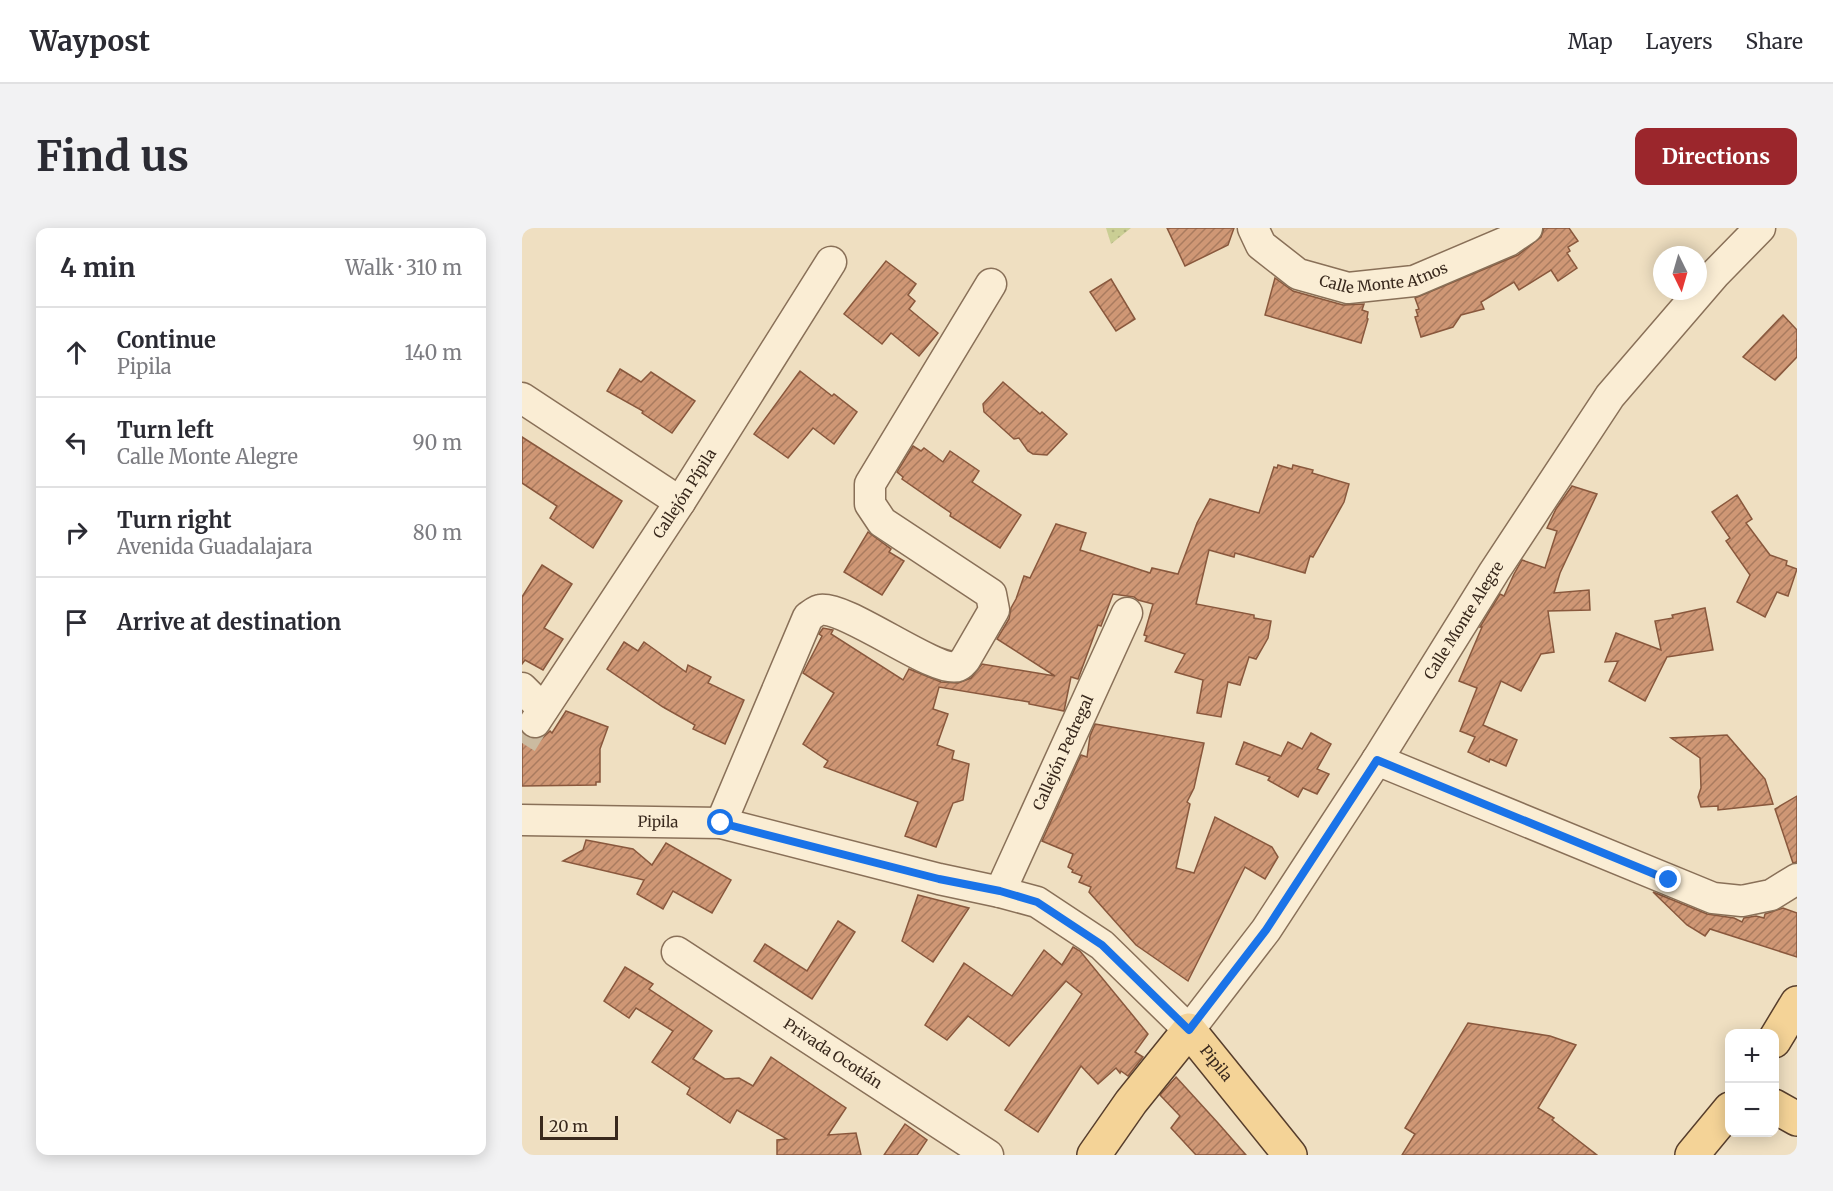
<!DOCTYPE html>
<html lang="en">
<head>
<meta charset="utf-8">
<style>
	body { margin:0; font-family:Merriweather,serif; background:#f2f2f3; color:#2b2b33 }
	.controls { position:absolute; right:18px; bottom:18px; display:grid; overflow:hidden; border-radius:12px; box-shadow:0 3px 15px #0003 }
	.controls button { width:54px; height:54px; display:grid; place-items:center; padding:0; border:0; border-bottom:2px solid #e1e1e2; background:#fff; color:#2b2b33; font:30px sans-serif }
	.compass { position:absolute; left:1131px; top:18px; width:54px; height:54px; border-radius:50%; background:#fff; box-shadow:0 3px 15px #0003; rotate:175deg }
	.scale { position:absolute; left:18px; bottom:15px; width:78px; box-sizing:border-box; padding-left:6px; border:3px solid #39291d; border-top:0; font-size:16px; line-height:21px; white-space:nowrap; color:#39291d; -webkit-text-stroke:4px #f7ead1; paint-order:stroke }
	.stop { position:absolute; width:18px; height:18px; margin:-14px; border:4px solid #1a73e8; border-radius:50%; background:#fff }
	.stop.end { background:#1a73e8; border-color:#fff; box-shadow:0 2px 6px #0008 }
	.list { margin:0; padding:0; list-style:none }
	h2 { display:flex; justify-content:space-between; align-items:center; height:78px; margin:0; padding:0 24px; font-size:26px }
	h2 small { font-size:20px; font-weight:400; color:#7c7c81 }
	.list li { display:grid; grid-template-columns:39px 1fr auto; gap:18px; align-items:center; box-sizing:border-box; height:90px; padding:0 24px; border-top:2px solid #e1e1e2 }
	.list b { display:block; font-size:22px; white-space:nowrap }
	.list p { margin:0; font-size:20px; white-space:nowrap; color:#7c7c81 }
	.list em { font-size:20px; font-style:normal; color:#7c7c81 }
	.icon { flex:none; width:33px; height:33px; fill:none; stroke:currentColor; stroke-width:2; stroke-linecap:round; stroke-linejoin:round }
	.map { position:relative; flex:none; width:1275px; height:927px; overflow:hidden; border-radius:12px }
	header { display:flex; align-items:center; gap:36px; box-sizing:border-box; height:84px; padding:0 30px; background:#fff; border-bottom:2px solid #e1e1e2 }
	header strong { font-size:28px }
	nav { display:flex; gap:33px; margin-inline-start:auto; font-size:21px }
	.intro { display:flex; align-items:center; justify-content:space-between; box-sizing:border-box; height:144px; padding:0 36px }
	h1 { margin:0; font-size:42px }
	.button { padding:15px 27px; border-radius:12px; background:#9b262c; color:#fff; font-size:21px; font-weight:700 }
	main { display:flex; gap:36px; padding:0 36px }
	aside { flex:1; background:#fff; border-radius:12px; box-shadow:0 3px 15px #0003 }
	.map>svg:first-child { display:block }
	.grass { fill:url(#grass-dots) }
	.building { fill:url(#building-hatch); stroke:#89583d; stroke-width:1.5 }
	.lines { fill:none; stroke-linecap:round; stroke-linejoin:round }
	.minor-tunnel { stroke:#cbbba0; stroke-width:30; stroke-dasharray:30 15; stroke-linecap:butt }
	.minor-casing { stroke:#897058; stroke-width:33 }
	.major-casing { stroke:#573e2c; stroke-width:36 }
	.minor { stroke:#faedd4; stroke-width:30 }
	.major { stroke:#f4d397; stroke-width:33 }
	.route { stroke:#1a73e8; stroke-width:8 }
	.labels { text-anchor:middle; stroke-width:5; stroke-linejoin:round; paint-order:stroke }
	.street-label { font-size:15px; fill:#39291d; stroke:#f7ead1 }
</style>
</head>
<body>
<header>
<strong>Waypost</strong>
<nav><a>Map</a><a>Layers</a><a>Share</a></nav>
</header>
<div class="intro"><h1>Find us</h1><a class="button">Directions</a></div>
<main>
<aside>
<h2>4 min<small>Walk · 310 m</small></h2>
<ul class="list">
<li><svg class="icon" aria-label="ahead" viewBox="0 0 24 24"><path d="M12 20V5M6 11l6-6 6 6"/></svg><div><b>Continue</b><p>Pipila</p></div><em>140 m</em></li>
<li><svg class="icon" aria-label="left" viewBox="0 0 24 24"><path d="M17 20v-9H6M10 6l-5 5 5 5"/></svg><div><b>Turn left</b><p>Calle Monte Alegre</p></div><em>90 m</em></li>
<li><svg class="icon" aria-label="right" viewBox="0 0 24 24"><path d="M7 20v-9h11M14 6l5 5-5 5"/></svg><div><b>Turn right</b><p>Avenida Guadalajara</p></div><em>80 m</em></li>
<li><svg class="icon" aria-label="arrive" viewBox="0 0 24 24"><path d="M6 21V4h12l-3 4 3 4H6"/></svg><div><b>Arrive at destination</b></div></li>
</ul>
</aside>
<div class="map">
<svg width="1275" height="927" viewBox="0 0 1275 927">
	<defs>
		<pattern id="grass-dots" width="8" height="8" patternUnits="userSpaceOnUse" patternTransform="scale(1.5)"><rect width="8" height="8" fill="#cace94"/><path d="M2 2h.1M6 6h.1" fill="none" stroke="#aeb17f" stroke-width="1.8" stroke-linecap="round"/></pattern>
		<pattern id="building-hatch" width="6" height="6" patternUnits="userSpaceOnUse" patternTransform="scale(1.5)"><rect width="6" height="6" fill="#cf9775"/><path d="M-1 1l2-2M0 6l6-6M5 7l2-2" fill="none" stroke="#a97b5f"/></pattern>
	</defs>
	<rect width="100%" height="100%" fill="#efdfc1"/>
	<polygon class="grass" points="584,0 609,0 589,16"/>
	<g class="building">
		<polygon points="645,0 712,0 706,17 663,38"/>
		<polygon points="1022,0 1047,0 1056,13 1046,19 1048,23 1045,25 1055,40 1036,53 1029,42 997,62 992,54 959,74 962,81 939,87 931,99 899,109 893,89 896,88 894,82 897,81 893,70 996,27 1019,9"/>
		<polygon points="364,33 394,56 386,67 393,73 387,81 416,105 397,128 369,105 360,116 322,86"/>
		<polygon points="753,50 771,63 821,77 842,76 840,82 846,84 845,90 846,91 839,115 743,87"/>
		<polygon points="589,51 613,91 594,103 568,64"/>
		<polygon points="1261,87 1275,102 1275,129 1253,152 1221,129"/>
		<polygon points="98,141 119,154 129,144 173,173 150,205 120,185 121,183 85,163"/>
		<polygon points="278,143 310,168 312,166 335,184 312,216 291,200 266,230 232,206"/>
		<polygon points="481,154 518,186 520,184 545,206 525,227 511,226 506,223 497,210 492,211 462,184 461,176"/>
		<polygon points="0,209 100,273 71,320 28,290 35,278 0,255"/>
		<polygon points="391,218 399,223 402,220 421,234 428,223 457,243 450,254 499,287 478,320 428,288 429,285 380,251 381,249 375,244"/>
		<polygon points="756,237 770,241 771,237 791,242 790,245 827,256 822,274 791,329 788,328 783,345 713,325 712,329 687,322 674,376 732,387 732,390 749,393 746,410 734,431 727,429 718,457 706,454 699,489 675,485 681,452 653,444 663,426 623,413 625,408 622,407 631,376 616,372 612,369 591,366 579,398 576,397 556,451 549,449 542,483 507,476 507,474 417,459 411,481 426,486 415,517 432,523 430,531 447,536 441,572 431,575 414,619 383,608 396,574 302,539 306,533 281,516 312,465 281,445 300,408 297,406 301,400 311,402 309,406 381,452 387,441 419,454 436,455 449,450 460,436 533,448 475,411 487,391 489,380 494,371 502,348 508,350 534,296 564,305 558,322 628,345 630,340 656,346 675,295 688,271 737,285 752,239 755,240"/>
		<polygon points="1050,258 1075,266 1038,345 1032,365 1067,362 1068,382 1026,383 1032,424 1019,426 999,463 979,453 961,497 995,512 984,538 968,531 967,534 946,524 953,509 938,503 955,460 937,453 960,399 958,399 978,366 982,368 992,346 1000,332 1023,340 1035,303 1025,300 1034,281"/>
		<polygon points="1215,267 1230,291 1224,295 1248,327 1265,333 1264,337 1275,341 1266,368 1255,364 1243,389 1215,374 1228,347 1204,313 1208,310 1190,284"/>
		<polygon points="346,304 369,321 367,324 382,333 360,367 322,344"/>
		<polygon points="20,337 50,356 22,400 41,411 21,442 3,432 0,436 0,369"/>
		<polygon points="1183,380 1191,422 1145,429 1123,473 1087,453 1096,433 1083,434 1094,405 1139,422 1133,393 1151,390 1150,387"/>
		<polygon points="102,414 116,423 122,414 164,444 166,437 189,449 186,455 222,472 203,516 171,501 173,497 141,479 85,441"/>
		<polygon points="44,483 86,499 78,521 78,554 74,554 74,557 0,558 0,505 4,509 11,511 21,509 28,503 30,505"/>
		<polygon points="573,496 682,515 672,560 665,574 668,576 654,640 672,645 693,589 750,619 756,629 743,651 723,639 666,753 614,717 567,664 569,659 557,654 560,648 550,644 551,642 546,639 551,626 520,613 559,527 565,529 568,508"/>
		<polygon points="789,505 809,516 795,541 807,546 795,566 781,560 776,569 746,552 748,549 714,536 722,514 759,528 766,514 780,521"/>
		<polygon points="1205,507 1243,551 1251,576 1196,582 1196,578 1179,579 1176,569 1179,560 1178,530 1149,510"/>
		<polygon points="1275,568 1275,634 1271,635 1253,581"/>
		<polygon points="64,612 111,621 130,637 144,615 209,652 190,685 151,663 141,681 115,666 122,652 41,633 61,622"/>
		<polygon points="1131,664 1185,686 1212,690 1220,694 1222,690 1234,688 1242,690 1243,686 1261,680 1275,685 1275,729 1188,701 1183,708 1165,697"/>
		<polygon points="396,667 447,680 411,734 380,713"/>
		<polygon points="316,693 333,704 290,771 232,733 243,716 285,743"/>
		<polygon points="551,719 558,723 626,806 613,824 621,829 606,848 599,843 598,845 594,840 576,856 559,838 516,904 483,882 560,766 544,753 487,818 446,788 425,812 403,797 442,735 490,768 522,722 540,737"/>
		<polygon points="103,739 131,756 127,761 190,803 171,831 203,851 217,850 231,858 249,829 324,880 306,907 334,905 339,927 255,927 255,912 265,911 215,882 208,895 165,866 168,860 130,834 151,803 114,780 107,790 82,773"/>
		<polygon points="946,795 1028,808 1054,817 1016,880 1032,890 1030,892 1075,927 880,927 893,906 883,900"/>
		<polygon points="654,849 696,895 724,927 674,927 649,900 658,888 638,867"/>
		<polygon points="383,896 405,912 395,927 362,927"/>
	</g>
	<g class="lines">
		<polyline class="minor-tunnel" points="0,515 13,494"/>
		<g class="minor-casing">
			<g id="minor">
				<path id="s1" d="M731 0 739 17 776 46 826 60 892 53 986 13 1005 0"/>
				<polyline points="0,170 158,274"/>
				<polyline points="0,460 21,481"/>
				<path id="s2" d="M13 494 158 274 309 34"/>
				<polyline points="855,532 1191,670 1220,673 1249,667 1275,651"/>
				<path id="s3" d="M0 592 199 595 417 651 478 664 515 674 580 717 667 802 744 702 855 532 972 344 1088 168 1193 46 1238 0"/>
				<path d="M199 595 286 389C289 387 295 382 298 382 324 377 415 447 436 438 439 437 441 434 443 432L472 382 469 366 360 294 348 276V256L469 56"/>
				<path id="s4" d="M478 664 605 385"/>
				<path id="s5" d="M155 724 466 927"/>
			</g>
		</g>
		<g class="major-casing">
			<g id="major">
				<polyline points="1252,813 1275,775"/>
				<polyline points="1252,878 1275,891"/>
				<path id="s6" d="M572 927 609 874 667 802 768 927"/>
				<polyline points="1170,927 1208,881"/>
			</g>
		</g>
		<use href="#minor" class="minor"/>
		<use href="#major" class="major"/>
	</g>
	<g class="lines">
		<polyline class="route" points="199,595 417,651 478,663 515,674 580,717 667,802 744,702 855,532 1147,652"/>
	</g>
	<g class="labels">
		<g class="street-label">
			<text dy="5" stroke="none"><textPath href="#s1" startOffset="154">Calle Monte Atnos</textPath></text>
			<text dy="5" stroke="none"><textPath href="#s2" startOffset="273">Callejón Pípila</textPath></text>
			<text dy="5" stroke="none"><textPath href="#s3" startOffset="1218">Calle Monte Alegre</textPath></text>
			<text dy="5" stroke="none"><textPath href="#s4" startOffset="153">Callejón Pedregal</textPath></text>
			<text dy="5" stroke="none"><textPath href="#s3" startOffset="136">Pipila</textPath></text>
			<text dy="5" stroke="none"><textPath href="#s5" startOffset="186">Privada Ocotlán</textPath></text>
			<text dy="5" stroke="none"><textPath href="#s6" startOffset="200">Pipila</textPath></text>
		</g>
	</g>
</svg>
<div class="controls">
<button>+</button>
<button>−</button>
</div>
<svg class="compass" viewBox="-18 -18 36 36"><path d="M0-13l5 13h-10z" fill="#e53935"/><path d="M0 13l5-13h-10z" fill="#7c7c81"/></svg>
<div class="scale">20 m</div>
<div class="stop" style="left:199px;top:595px"></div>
<div class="stop end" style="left:1147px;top:652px"></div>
</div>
</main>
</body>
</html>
